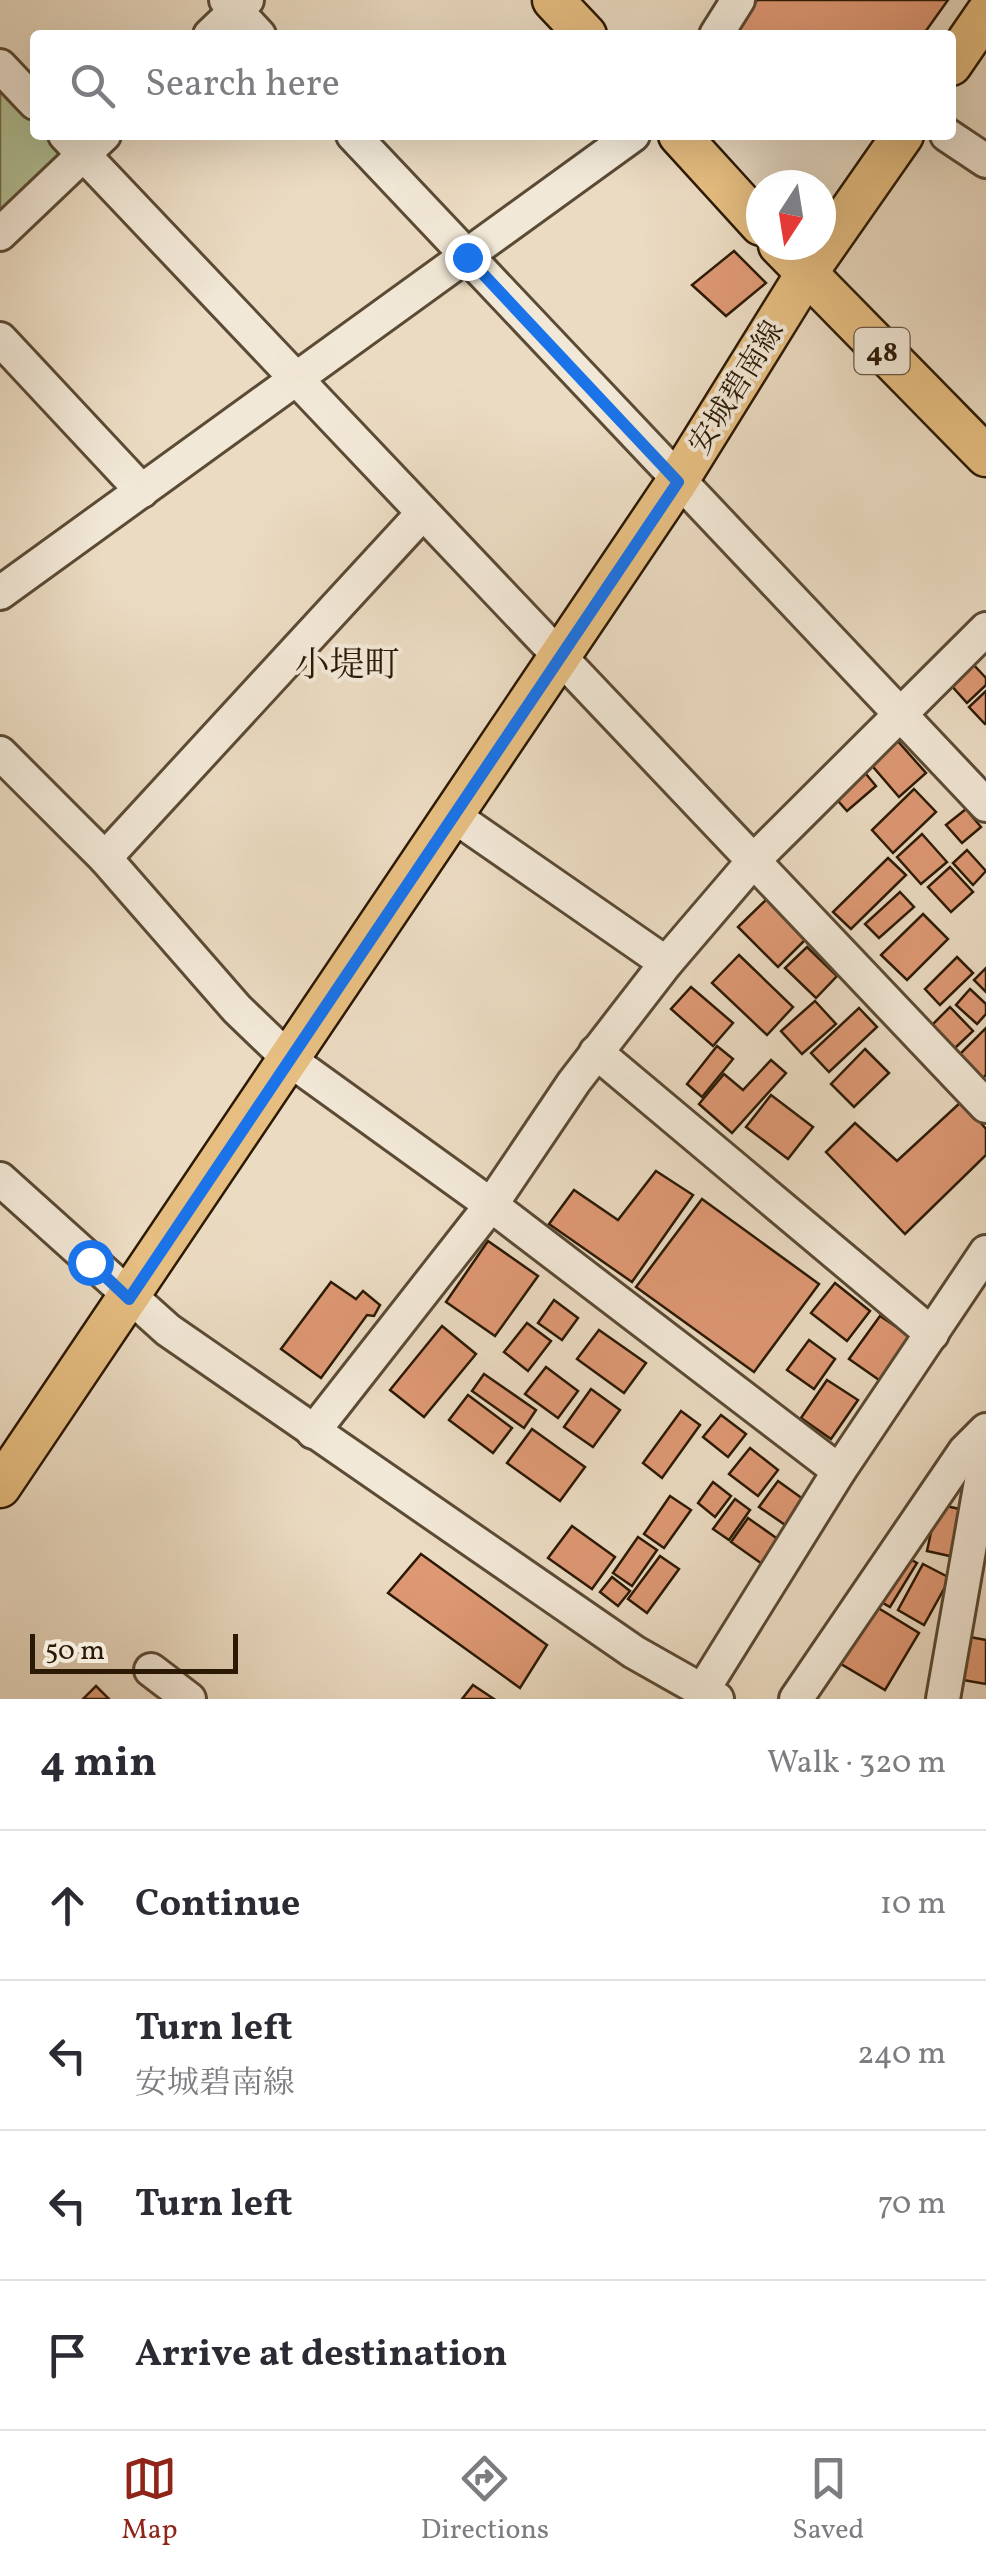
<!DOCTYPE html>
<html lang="en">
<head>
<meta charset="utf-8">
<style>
	body { margin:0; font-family:Vollkorn,"Noto Serif JP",serif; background:#f7f7f7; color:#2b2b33 }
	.compass { position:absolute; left:746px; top:170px; width:90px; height:90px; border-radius:50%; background:#fff; box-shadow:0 10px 40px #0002; rotate:192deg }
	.scale { position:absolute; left:30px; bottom:25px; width:208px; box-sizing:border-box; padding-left:10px; border:5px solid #2b1904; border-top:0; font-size:28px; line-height:35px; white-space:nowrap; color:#2b1904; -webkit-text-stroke:8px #f2e8d7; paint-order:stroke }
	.stop { position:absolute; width:30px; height:30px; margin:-22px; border:8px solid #1a73e8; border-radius:50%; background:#fff }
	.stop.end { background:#1a73e8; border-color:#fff; box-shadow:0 2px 10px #0008 }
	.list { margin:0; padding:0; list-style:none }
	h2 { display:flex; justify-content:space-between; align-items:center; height:130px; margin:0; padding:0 40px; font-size:42px }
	h2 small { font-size:32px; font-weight:400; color:#7c7c81 }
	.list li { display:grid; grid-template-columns:65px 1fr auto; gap:30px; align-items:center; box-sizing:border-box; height:150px; padding:0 40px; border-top:2px solid #e1e1e2 }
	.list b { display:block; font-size:38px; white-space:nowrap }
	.list p { margin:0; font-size:32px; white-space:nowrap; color:#7c7c81 }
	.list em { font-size:32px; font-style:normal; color:#7c7c81 }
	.icon { flex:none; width:55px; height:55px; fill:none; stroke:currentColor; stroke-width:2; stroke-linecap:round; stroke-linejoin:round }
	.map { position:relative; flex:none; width:986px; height:1699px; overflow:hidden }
	.search { position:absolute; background:#fff; box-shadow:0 10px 40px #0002; left:30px; right:30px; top:30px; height:110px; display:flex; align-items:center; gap:25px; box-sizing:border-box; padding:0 35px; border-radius:10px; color:#7c7c81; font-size:38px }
	.sheet { height:730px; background:#fff }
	nav { display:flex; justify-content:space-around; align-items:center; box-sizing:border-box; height:140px; border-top:2px solid #e1e1e2; background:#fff; font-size:28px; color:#7c7c81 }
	nav a { display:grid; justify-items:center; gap:5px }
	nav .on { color:#8f2418 }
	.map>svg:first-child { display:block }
	.green { fill:#b3c196; stroke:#6f6d4d; stroke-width:2.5 }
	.building { fill:#de9874; stroke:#2b1904; stroke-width:2.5 }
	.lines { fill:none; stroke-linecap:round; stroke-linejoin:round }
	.minor-casing { stroke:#5b4a34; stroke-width:38 }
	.major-casing { stroke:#2b1904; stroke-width:45 }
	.minor { stroke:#f2e8d7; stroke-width:32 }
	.major { stroke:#e6be81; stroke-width:40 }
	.route { stroke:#1a73e8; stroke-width:12 }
	.labels { text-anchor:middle; stroke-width:8; stroke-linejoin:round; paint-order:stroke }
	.shield { fill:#f2e8d7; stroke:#675743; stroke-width:2.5 }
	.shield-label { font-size:28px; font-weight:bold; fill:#2b1904 }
	.street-label { font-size:30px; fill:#2b1904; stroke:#f2e8d7 }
	.quarter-label { font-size:35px; fill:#2b1904; stroke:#f2e8d7 }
</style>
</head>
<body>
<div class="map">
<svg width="986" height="1699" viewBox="0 0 986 1699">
	<rect width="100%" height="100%" fill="#ebdbc2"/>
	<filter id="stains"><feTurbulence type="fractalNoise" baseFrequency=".002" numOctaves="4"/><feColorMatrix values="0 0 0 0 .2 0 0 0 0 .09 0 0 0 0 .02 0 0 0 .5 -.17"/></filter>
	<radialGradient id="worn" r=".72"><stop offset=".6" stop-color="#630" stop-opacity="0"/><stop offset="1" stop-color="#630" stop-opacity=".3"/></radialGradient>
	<polygon class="green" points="0,85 35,125 35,135 44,135 63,156 0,214"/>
	<g class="building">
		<polygon points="757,0 948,0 923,35 733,35"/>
		<polygon points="734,251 766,283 726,316 692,285"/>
		<polygon points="972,663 986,678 986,685 967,703 950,684"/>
		<polygon points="986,691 986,724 985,724 969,707"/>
		<polygon points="895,738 926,773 899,797 868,761"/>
		<polygon points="861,768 876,786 847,811 832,794"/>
		<polygon points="914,789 936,812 893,853 872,830"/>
		<polygon points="966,809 981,827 962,843 946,825"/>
		<polygon points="922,834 947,862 921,884 897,857"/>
		<polygon points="967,850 986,871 973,885 953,863"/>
		<polygon points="888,858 906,875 851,929 833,912"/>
		<polygon points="950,867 973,892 951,912 928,887"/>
		<polygon points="900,892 914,907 879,938 865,924"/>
		<polygon points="769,897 808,937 778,967 738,927"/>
		<polygon points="923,914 948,939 907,980 881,955"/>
		<polygon points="807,947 837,976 816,998 785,968"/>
		<polygon points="739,955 793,1007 767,1035 712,983"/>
		<polygon points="957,957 973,973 940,1005 925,989"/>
		<polygon points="986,968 986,992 974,980"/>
		<polygon points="691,987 733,1023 713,1046 671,1009"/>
		<polygon points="970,989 986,1004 986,1014 977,1024 956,1005"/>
		<polygon points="815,1001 836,1024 802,1054 781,1031"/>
		<polygon points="950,1007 973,1031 954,1049 931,1026"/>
		<polygon points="859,1008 877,1027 829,1072 811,1053"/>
		<polygon points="986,1028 986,1075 982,1079 959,1055"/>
		<polygon points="717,1046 733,1059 702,1097 687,1084"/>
		<polygon points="865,1049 889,1073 854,1107 831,1084"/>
		<polygon points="771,1060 786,1073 732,1133 699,1104 724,1074 743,1090"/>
		<polygon points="771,1095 813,1127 788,1159 746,1127"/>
		<polygon points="962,1101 986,1129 986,1155 905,1234 826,1152 855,1123 897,1161"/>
		<polygon points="656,1171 693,1195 632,1282 549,1224 574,1190 618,1220"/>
		<polygon points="702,1199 819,1284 754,1372 636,1287"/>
		<polygon points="488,1241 538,1276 495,1336 446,1302"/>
		<polygon points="331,1282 356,1299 363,1291 380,1305 374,1316 367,1315 321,1378 281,1349"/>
		<polygon points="835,1283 870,1311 847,1341 811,1313"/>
		<polygon points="554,1300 578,1318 562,1340 538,1323"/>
		<polygon points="880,1316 913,1338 882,1382 849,1359"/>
		<polygon points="527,1323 551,1341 528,1371 504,1352"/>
		<polygon points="442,1326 476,1354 424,1417 390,1390"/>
		<polygon points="599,1330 646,1363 624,1393 577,1359"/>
		<polygon points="809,1340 835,1359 814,1389 787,1370"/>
		<polygon points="546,1367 578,1391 558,1418 525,1394"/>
		<polygon points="484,1374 536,1410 524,1428 472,1391"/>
		<polygon points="827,1380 858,1400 831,1439 801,1418"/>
		<polygon points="591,1389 620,1410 593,1447 564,1427"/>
		<polygon points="468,1395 512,1428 493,1453 449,1420"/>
		<polygon points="681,1411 700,1425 662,1478 643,1463"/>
		<polygon points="721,1415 746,1434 728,1457 703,1437"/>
		<polygon points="532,1429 585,1467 560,1501 507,1463"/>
		<polygon points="750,1448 778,1470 758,1496 729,1474"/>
		<polygon points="778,1481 810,1504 791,1529 759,1507"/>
		<polygon points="713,1482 731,1496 715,1517 698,1503"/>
		<polygon points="670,1496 691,1510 664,1548 644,1534"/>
		<polygon points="735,1499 750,1510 729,1540 713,1529"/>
		<polygon points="937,1504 964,1510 954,1557 927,1551"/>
		<polygon points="748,1518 782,1542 765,1566 731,1542"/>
		<polygon points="572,1526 615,1557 592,1589 548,1558"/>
		<polygon points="638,1537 657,1550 632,1586 613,1573"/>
		<polygon points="421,1554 547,1645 520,1688 388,1593"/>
		<polygon points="902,1555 917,1563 890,1607 876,1599"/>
		<polygon points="660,1556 679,1569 647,1613 628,1599"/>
		<polygon points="923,1564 950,1578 924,1625 898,1610"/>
		<polygon points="612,1577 630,1591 618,1606 600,1592"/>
		<polygon points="875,1606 919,1633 885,1690 841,1664"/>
		<polygon points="970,1637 986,1640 986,1684 963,1680"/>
		<polygon points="473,1685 494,1699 462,1699"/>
		<polygon points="96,1686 109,1699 83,1699"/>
	</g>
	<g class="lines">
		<g class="minor-casing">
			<g id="minor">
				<polyline points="226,0 259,35"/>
				<polyline points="210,35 247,0"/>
				<polyline points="716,35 738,0"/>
				<polyline points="0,66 35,103"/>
				<polyline points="65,135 986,1106"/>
				<polyline points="353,135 986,805"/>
				<polyline points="947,135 986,161"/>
				<polyline points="0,234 104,135"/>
				<polyline points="0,339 142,491"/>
				<polyline points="0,593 633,135"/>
				<polyline points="0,753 105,858 237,1009 290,1060 491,1205 839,1471"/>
				<polyline points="451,814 666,963"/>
				<polyline points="105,858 422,514"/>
				<polyline points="596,1052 932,1334"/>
				<polyline points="0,1179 168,1330 634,1652 717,1699"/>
				<polyline points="313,1432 491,1205 574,1082 666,963 755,859 986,629"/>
				<polyline points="151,1670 189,1699"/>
				<polyline points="701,1693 839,1471 986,1252"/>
				<polyline points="796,1699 965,1451 986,1430"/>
				<polyline points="943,1699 986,1453"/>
			</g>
		</g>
		<g class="major-casing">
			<g id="major">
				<polyline points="553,0 586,35"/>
				<polyline points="951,65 986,14"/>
				<polyline points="679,135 761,225"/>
				<polyline points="779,245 986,456"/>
				<polyline points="0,1487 677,482 806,274 903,135"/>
			</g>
		</g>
		<use href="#minor" class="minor"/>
		<use href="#major" class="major"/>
	</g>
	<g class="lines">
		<polyline class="route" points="90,1262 129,1299 678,482 467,257"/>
	</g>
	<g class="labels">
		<rect class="shield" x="854.5" y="328" width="55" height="46" rx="8"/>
		<g class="shield-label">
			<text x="882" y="361">48</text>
		</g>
		<g class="street-label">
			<text transform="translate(736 387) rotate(-58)" y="10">安城碧南線</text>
		</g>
		<g class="quarter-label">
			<text x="347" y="676">小堤町</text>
		</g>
	</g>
	<rect width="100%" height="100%" filter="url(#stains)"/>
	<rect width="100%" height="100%" fill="url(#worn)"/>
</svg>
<svg class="compass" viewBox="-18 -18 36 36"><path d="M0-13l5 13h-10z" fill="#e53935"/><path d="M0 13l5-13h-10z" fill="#7c7c81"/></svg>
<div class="scale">50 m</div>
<div class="stop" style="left:90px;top:1262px"></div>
<div class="stop end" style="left:467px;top:257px"></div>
<div class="search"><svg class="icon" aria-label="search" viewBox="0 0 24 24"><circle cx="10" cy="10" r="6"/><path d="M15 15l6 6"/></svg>Search here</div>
</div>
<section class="sheet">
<h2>4 min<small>Walk · 320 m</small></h2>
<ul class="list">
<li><svg class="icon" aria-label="ahead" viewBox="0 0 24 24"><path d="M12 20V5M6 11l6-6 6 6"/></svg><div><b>Continue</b></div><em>10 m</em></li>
<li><svg class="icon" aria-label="left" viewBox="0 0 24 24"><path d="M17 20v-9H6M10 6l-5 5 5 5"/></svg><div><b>Turn left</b><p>安城碧南線</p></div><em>240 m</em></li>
<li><svg class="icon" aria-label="left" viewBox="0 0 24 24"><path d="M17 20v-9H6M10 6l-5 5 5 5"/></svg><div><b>Turn left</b></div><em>70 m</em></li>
<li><svg class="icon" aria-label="arrive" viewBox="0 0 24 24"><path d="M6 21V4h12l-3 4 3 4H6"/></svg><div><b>Arrive at destination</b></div></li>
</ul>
</section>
<nav>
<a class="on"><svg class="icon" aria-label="map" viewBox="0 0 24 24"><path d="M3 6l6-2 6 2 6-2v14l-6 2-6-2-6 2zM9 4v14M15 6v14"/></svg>Map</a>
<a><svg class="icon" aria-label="directions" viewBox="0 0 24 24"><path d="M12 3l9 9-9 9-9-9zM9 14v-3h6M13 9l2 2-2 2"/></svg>Directions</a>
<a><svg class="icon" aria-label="saved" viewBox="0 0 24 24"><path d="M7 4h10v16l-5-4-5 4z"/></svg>Saved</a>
</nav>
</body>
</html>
